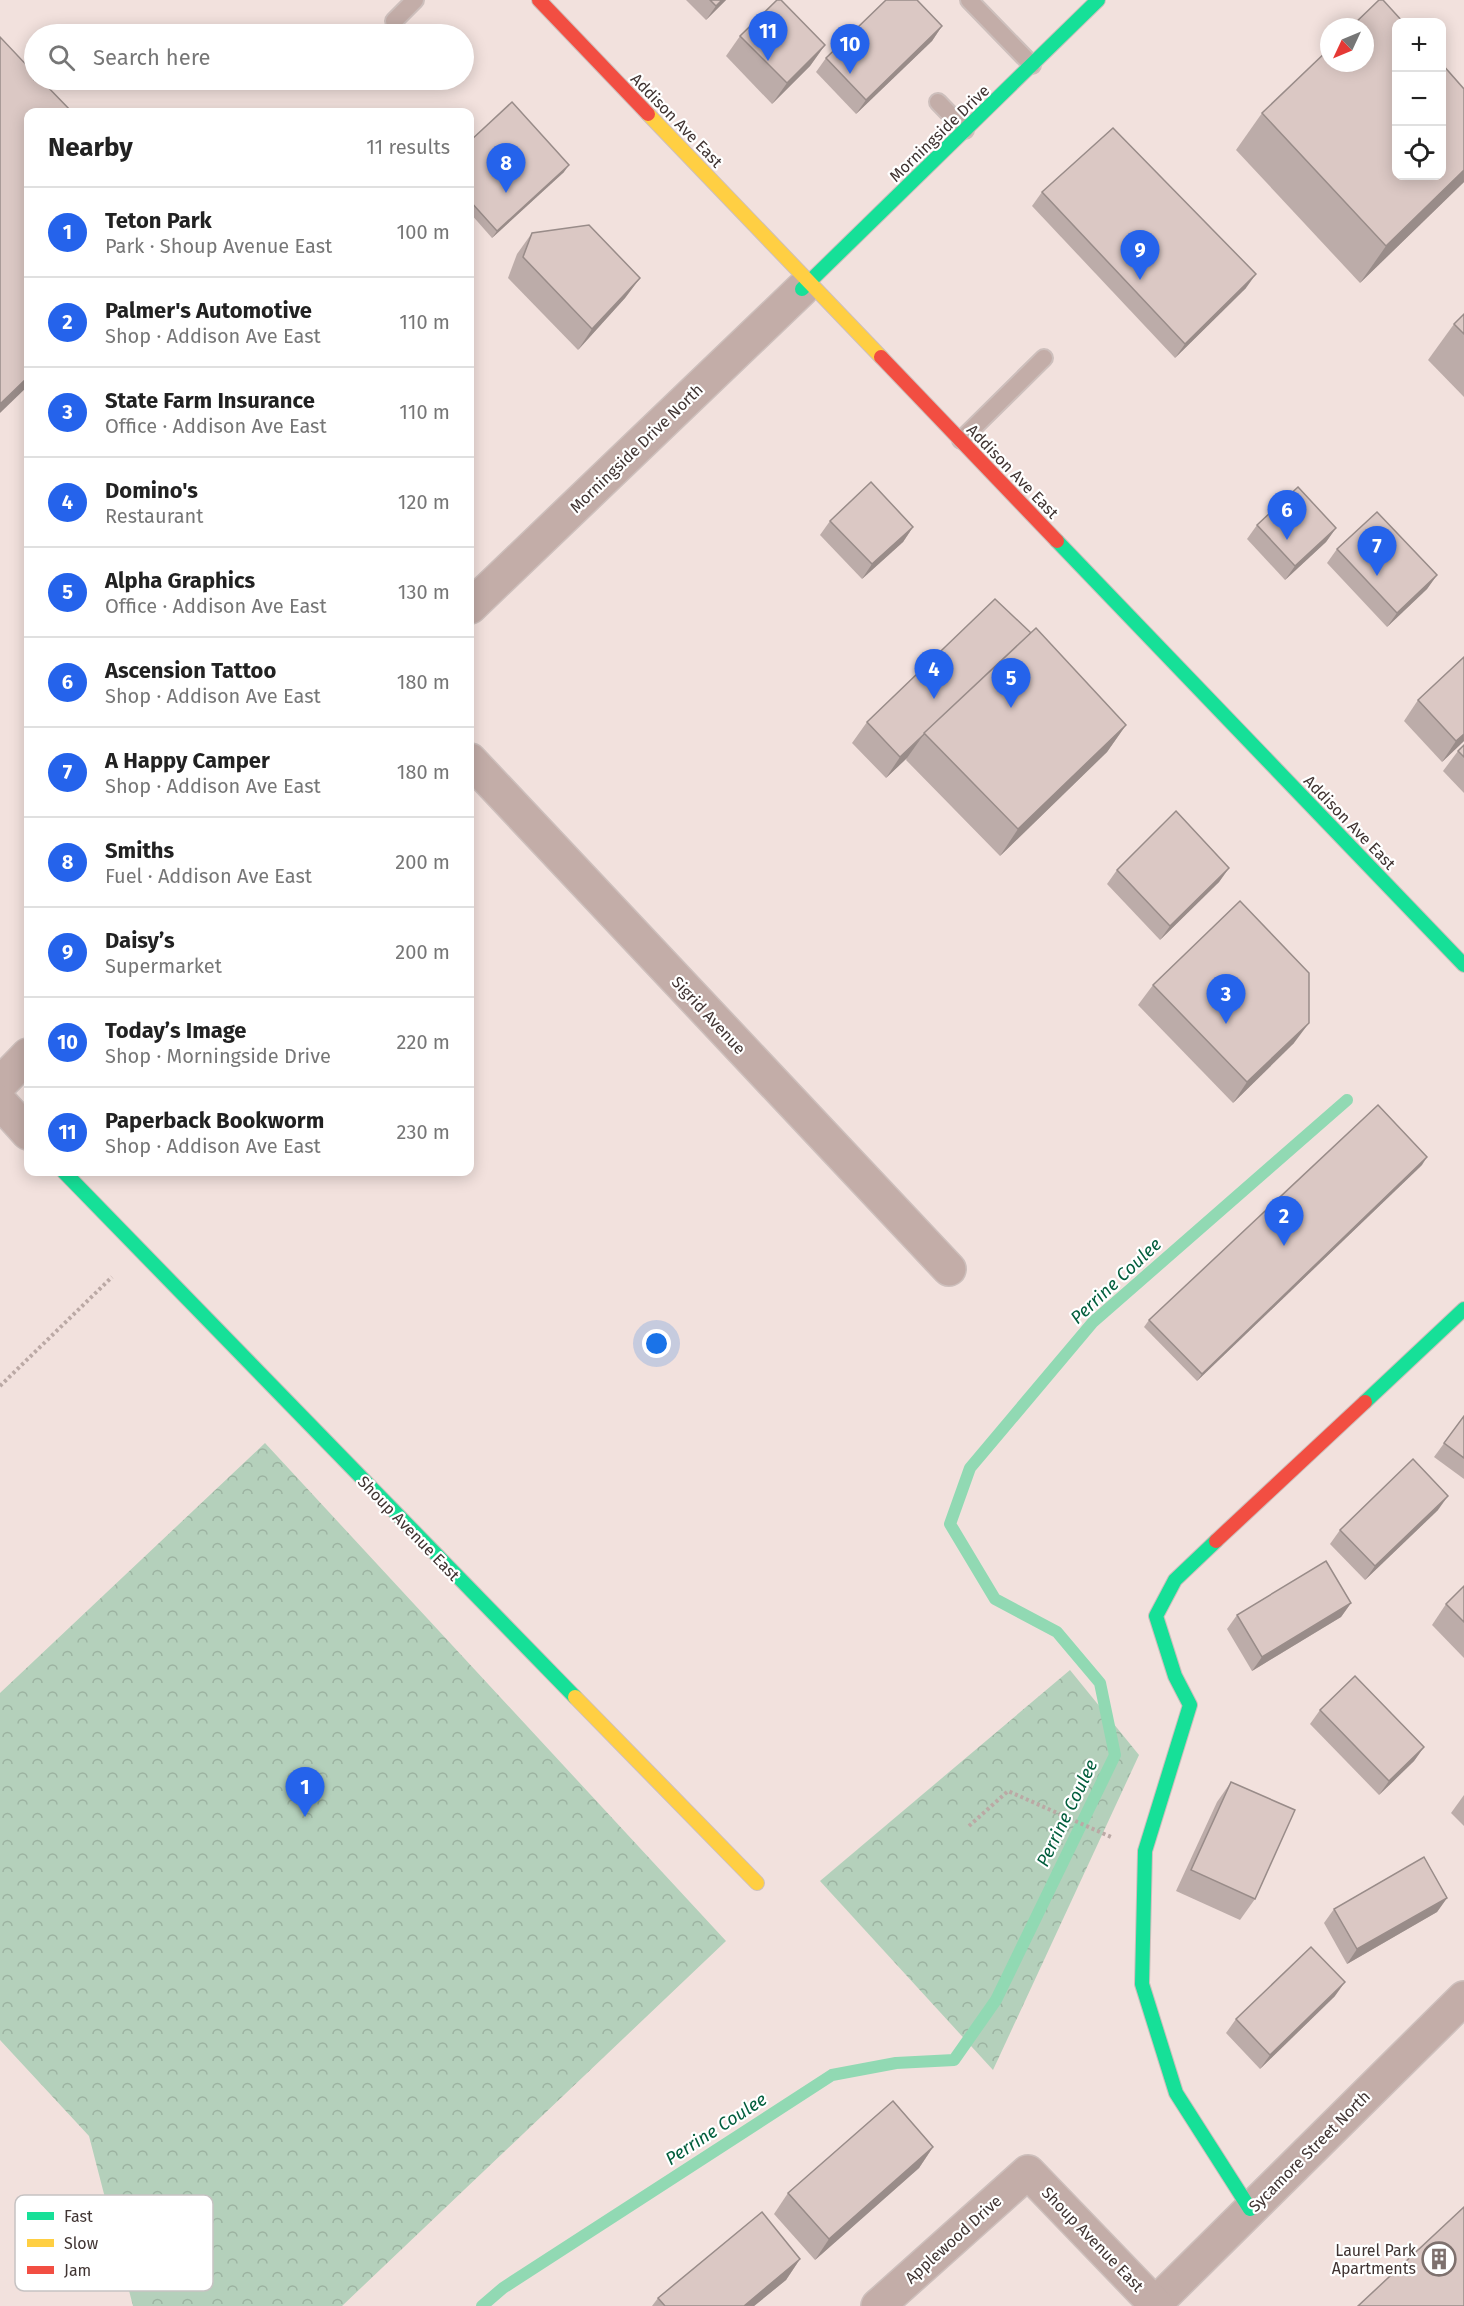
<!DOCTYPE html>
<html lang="en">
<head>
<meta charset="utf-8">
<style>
	body { margin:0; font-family:"Fira Sans",sans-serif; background:#f6f6f6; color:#222 }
	.controls { position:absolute; right:18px; top:18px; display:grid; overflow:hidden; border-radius:12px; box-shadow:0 3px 15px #0003 }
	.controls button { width:54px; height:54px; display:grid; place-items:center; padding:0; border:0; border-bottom:2px solid #e0e0e0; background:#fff; color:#222; font:30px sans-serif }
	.compass { position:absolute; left:1320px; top:18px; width:54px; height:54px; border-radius:50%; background:#fff; box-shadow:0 3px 15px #0003; rotate:226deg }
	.you { position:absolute; left:657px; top:1344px; width:21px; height:21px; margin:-15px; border:4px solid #fff; border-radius:50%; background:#1a73e8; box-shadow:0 0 0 9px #1a73e833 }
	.badge { display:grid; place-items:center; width:39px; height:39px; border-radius:50%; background:#2563eb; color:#fff; font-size:20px; font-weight:700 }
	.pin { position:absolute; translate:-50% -50px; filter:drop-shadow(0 2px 3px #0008) }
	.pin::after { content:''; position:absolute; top:32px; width:21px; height:18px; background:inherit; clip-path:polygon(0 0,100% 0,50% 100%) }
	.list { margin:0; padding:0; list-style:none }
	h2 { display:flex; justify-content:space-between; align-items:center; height:78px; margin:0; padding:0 24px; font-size:26px }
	h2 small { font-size:20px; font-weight:400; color:#767676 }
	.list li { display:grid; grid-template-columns:39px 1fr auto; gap:18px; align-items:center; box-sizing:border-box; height:90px; padding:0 24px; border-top:2px solid #e0e0e0 }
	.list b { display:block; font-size:22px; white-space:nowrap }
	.list p { margin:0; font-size:20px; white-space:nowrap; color:#767676 }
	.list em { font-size:20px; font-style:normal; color:#767676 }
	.icon { flex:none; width:33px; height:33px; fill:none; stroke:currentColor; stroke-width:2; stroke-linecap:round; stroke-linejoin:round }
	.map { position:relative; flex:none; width:1464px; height:2306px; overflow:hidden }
	.search { position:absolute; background:#fff; box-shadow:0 3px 15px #0003; left:24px; top:24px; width:450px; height:66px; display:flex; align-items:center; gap:15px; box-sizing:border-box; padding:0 21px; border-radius:33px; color:#767676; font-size:22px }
	.panel { position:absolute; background:#fff; box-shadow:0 3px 15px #0003; left:24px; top:108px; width:450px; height:1068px; border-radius:12px }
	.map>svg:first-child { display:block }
	.park { fill:url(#park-crowns) }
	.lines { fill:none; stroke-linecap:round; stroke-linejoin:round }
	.stream { stroke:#91d9b3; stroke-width:12 }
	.lane-casing { stroke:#cdbfbc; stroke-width:20 }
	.street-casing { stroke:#cdbfbc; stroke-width:36 }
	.fast-casing { stroke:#cdbfbc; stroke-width:16 }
	.slow-casing { stroke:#cdbfbc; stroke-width:16 }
	.jam-casing { stroke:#cdbfbc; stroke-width:16 }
	.path { stroke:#bba9a5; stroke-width:4; stroke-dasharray:3 3; stroke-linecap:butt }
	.lane { stroke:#c3ada8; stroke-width:16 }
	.street { stroke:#c3ada8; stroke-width:33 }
	.fast { stroke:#16e098; stroke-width:14 }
	.slow { stroke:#ffcf43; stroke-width:14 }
	.jam { stroke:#f24e42; stroke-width:14 }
	.wall { fill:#bcaca9 }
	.shaded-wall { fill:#998c89 }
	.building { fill:#dbc8c4; stroke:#998c89; stroke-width:1.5 }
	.labels { text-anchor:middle; stroke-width:4.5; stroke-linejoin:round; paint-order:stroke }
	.street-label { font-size:16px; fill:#403432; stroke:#fff }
	.poi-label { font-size:16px; fill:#403432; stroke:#fff; text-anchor:end }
	.water-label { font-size:18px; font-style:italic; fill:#025e3d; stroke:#fff }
	.key { fill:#fff; stroke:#c6c2c2; stroke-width:1.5 }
	.key-label { font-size:16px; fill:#403432 }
</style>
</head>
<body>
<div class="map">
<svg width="1464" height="2306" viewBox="0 0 1464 2306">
	<defs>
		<pattern id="park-crowns" width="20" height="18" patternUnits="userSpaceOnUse" patternTransform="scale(1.5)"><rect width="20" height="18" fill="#b4d0bb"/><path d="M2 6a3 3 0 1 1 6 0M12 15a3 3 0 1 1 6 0" fill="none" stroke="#9cb3a1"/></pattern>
	</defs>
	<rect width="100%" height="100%" fill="#f2e1dd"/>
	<g class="park">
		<polygon points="265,1443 726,1941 342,2306 133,2306 89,2136 0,2040 0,1693"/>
		<polygon points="1070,1670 1139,1755 993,2070 820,1881"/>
	</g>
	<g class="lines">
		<polyline class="stream" points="482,2306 503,2288 832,2075 896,2063 954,2060 996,2000 1115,1755 1100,1683 1057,1632 995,1599 950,1524 970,1468 1093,1322 1347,1100"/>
		<g class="lane-casing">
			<g id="lane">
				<polyline points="969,0 1032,65"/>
				<polyline points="394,21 415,0"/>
				<polyline points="938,102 965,130"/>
				<polyline points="961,440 1044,358"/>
			</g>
		</g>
		<g class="street-casing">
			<g id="street">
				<polyline points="470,607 802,289"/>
				<polyline points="470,760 949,1269"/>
				<polyline points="0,1084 28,1055"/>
				<polyline points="0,1102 28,1133"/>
				<polyline points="1155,2304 1464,1998"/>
				<polyline points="878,2306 1028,2172 1157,2306"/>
			</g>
		</g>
		<g class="fast-casing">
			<g id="fast">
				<polyline points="802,289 1098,0"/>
				<polyline points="1057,541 1464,965"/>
				<polyline points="64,1172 575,1697"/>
				<polyline points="1365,1402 1464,1309"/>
				<polyline points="1216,1541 1175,1580 1156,1616 1175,1676 1190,1705 1145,1851 1142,1984 1176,2093 1250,2209"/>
			</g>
		</g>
		<g class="slow-casing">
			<g id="slow">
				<polyline points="648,114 881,357"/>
				<polyline points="575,1697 757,1883"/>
			</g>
		</g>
		<g class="jam-casing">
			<g id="jam">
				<polyline points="539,0 648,114"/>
				<polyline points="881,357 1057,541"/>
				<polyline points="1216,1541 1365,1402"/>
			</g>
		</g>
		<g class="path">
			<polyline points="0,1386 112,1277"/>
			<polyline points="969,1826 1008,1791 1111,1837"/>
		</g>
		<use href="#lane" class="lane"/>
		<use href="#street" class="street"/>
		<use href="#fast" class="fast"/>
		<use href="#slow" class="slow"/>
		<use href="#jam" class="jam"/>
	</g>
	<g class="wall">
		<polygon points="686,0 726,0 706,20"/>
		<polygon points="942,26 932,41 856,114 816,72 826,58"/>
		<polygon points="740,36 825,45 810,66 772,104 726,56"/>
		<polygon points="1262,113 1464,182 1360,283 1236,150"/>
		<polygon points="470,141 564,172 492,238 470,213"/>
		<polygon points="1042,192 1246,288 1175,358 1032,206"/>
		<polygon points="532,233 640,278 625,298 578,350 508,278 517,254"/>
		<polygon points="1464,314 1464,397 1428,360 1454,324"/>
		<polygon points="830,521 913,527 903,542 862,579 820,535"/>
		<polygon points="1257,525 1336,528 1326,542 1285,580 1247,539"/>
		<polygon points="1337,549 1437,575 1427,589 1387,627 1327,563"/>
		<polygon points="1418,700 1464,741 1442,762 1404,721"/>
		<polygon points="867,722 1126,725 1107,752 1000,856 906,760 907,758 886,778 852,743"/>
		<polygon points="1464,745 1464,793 1443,771 1458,751"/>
		<polygon points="1229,868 1219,882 1160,940 1107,884 1117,870"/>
		<polygon points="1153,985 1294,1043 1233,1103 1138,1005"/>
		<polygon points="1422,1165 1197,1381 1144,1327 1149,1320"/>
		<polygon points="1464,1416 1464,1479 1434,1457"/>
		<polygon points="1438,1510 1365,1580 1330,1544 1340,1530"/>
		<polygon points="1464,1586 1464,1658 1432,1625 1446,1604"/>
		<polygon points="1351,1603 1341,1617 1252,1671 1227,1629 1237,1615"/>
		<polygon points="1320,1710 1424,1747 1414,1761 1379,1795 1310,1724"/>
		<polygon points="1231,1782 1255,1899 1240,1920 1176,1891 1217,1802"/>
		<polygon points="1464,1795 1464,1826 1451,1813"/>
		<polygon points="1447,1898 1437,1912 1347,1964 1324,1923 1334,1909"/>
		<polygon points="1335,1996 1260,2069 1226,2033 1236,2019"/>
		<polygon points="933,2147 919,2168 815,2260 774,2214 788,2193"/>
		<polygon points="800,2259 786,2280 754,2306 652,2306 658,2298"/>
	</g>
	<g class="shaded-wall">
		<polygon points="722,0 726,0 706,20 716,6"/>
		<polygon points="942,26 932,41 856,114 866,100"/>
		<polygon points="825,45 810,66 772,104 787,83"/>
		<polygon points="569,165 564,172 492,238 497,231"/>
		<polygon points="1464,170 1464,182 1360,283 1386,246"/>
		<polygon points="1256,274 1246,288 1175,358 1185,344"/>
		<polygon points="640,278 625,298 578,350 592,329"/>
		<polygon points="28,377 28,386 0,413 0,404"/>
		<polygon points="913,527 903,542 862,579 872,564"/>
		<polygon points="1336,528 1326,542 1285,580 1295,566"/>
		<polygon points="1437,575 1427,589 1387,627 1397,613"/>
		<polygon points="1126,725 1107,752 1000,856 1018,829"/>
		<polygon points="1464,734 1464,741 1442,762 1456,741"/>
		<polygon points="922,737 907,758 886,778 900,757"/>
		<polygon points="1229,868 1219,882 1160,940 1170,926"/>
		<polygon points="1309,1023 1294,1043 1233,1103 1247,1082"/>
		<polygon points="1427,1157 1422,1165 1197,1381 1202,1374"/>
		<polygon points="1448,1496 1438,1510 1365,1580 1375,1566"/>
		<polygon points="1351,1603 1341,1617 1252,1671 1262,1657"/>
		<polygon points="1424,1747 1414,1761 1379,1795 1389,1781"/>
		<polygon points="1447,1898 1437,1912 1347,1964 1357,1949"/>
		<polygon points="1345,1982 1335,1996 1260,2069 1270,2055"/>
		<polygon points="933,2147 919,2168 815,2260 829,2239"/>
		<polygon points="800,2259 786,2280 754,2306 744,2306"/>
	</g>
	<g class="building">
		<polygon points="710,0 722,0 716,6"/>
		<polygon points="777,0 781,0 825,45 787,83 740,36"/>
		<polygon points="886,0 917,0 942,26 866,100 826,58"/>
		<polygon points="1379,0 1383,0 1403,22 1396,22 1396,176 1442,176 1442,64 1464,89 1464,170 1386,246 1262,113 1329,49 1329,63 1365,63 1365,27 1351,27"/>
		<polygon points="0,37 34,73 34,80 41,80 72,112 28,112 28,377 0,404"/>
		<polygon points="512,102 569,165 497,231 470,201 470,141"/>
		<polygon points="1113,128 1256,274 1185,344 1042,192"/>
		<polygon points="589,225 640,278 592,329 523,257 532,233"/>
		<polygon points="1464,314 1464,334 1454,324"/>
		<polygon points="871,482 913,527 872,564 830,521"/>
		<polygon points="1298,487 1336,528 1295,566 1257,525"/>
		<polygon points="1377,512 1437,575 1397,613 1337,549"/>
		<polygon points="995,599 1031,633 900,757 867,722"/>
		<polygon points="1036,628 1126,725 1018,829 924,733"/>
		<polygon points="1464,657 1464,734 1456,741 1418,700"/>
		<polygon points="1464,745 1464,757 1458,751"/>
		<polygon points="1176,811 1229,868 1170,926 1117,870"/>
		<polygon points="1240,901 1309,973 1309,1023 1247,1082 1153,985"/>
		<polygon points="1378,1105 1427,1157 1202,1374 1149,1320"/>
		<polygon points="1464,1416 1464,1458 1444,1443"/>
		<polygon points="1413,1459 1448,1496 1375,1566 1340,1530"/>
		<polygon points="1326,1561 1351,1603 1262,1657 1237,1615"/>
		<polygon points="1464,1586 1464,1622 1446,1604"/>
		<polygon points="1355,1676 1424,1747 1389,1781 1320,1710"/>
		<polygon points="1231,1782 1295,1810 1255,1899 1191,1870"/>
		<polygon points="1424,1857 1447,1898 1357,1949 1334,1909"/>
		<polygon points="1311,1947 1345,1982 1270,2055 1236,2019"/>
		<polygon points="893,2101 933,2147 829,2239 788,2193"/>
		<polygon points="1464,2207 1464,2306 1358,2306"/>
		<polygon points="762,2212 800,2259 744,2306 665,2306 658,2298"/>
	</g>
	<defs>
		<g id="building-ring" transform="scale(1.725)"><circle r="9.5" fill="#fff" stroke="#7e716e" stroke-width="1.5"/><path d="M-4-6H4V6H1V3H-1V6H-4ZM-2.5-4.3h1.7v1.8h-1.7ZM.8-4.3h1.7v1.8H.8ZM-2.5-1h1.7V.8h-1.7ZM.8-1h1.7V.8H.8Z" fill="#7e716e"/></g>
	</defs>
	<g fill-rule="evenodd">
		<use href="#building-ring" x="1439" y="2259"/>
	</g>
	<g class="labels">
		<g class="street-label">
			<text transform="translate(677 120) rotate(46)" y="6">Addison Ave East</text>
			<text transform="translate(939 133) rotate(-44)" y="6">Morningside Drive</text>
			<text transform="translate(636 448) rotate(-44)" y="6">Morningside Drive North</text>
			<text transform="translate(1013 471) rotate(46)" y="6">Addison Ave East</text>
			<text transform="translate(1350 822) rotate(46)" y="6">Addison Ave East</text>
			<text transform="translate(709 1015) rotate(47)" y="6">Sigrid Avenue</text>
			<text transform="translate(409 1528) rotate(46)" y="6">Shoup Avenue East</text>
			<text transform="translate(1309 2151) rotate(-45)" y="6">Sycamore Street North</text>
			<text transform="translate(953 2239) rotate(-42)" y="6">Applewood Drive</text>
			<text transform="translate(1093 2239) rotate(46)" y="6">Shoup Avenue East</text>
		</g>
		<g class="poi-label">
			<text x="1416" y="2256">Laurel Park<tspan x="1416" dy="18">Apartments</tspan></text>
		</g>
		<g class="water-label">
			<text transform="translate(1116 1281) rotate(-43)" y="6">Perrine Coulee</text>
			<text transform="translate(1067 1813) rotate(-64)" y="6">Perrine Coulee</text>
			<text transform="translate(716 2129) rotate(-33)" y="6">Perrine Coulee</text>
		</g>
	</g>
	<rect x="15" y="2195" width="198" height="96" rx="9" class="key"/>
	<rect x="27" y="2212" width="27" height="8" fill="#16e098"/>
	<rect x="27" y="2239" width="27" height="8" fill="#ffcf43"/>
	<rect x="27" y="2266" width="27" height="8" fill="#f24e42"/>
	<g class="key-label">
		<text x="64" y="2222">Fast</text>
		<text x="64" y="2249">Slow</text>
		<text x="64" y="2276">Jam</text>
	</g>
</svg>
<div class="controls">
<button>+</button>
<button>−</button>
<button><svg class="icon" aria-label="locate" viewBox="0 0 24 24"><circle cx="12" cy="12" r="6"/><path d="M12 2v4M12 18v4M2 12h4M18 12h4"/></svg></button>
</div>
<svg class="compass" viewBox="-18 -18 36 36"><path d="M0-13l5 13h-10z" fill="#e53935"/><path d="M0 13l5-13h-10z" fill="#767676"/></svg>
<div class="you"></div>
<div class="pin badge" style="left:305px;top:1817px">1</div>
<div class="pin badge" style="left:1284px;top:1246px">2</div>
<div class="pin badge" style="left:1226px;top:1024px">3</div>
<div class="pin badge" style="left:934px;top:699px">4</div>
<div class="pin badge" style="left:1011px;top:708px">5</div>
<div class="pin badge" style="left:1287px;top:540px">6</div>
<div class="pin badge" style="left:1377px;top:576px">7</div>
<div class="pin badge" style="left:506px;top:193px">8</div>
<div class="pin badge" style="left:1140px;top:280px">9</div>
<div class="pin badge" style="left:850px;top:74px">10</div>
<div class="pin badge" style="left:768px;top:61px">11</div>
<div class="search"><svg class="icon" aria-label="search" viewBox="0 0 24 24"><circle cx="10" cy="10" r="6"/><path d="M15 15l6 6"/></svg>Search here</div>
<section class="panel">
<h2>Nearby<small>11 results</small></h2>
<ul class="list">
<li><span class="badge">1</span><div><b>Teton Park</b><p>Park · Shoup Avenue East</p></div><em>100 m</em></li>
<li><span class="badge">2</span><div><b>Palmer's Automotive</b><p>Shop · Addison Ave East</p></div><em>110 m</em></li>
<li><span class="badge">3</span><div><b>State Farm Insurance</b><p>Office · Addison Ave East</p></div><em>110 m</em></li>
<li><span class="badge">4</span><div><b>Domino's</b><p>Restaurant</p></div><em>120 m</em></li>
<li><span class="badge">5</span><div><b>Alpha Graphics</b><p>Office · Addison Ave East</p></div><em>130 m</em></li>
<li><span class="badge">6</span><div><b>Ascension Tattoo</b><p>Shop · Addison Ave East</p></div><em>180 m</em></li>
<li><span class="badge">7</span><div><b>A Happy Camper</b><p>Shop · Addison Ave East</p></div><em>180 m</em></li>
<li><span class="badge">8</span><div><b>Smiths</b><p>Fuel · Addison Ave East</p></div><em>200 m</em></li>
<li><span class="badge">9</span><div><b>Daisy’s</b><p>Supermarket</p></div><em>200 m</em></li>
<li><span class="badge">10</span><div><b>Today’s Image</b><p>Shop · Morningside Drive</p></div><em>220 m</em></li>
<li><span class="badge">11</span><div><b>Paperback Bookworm</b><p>Shop · Addison Ave East</p></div><em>230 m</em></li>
</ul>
</section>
</div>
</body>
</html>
